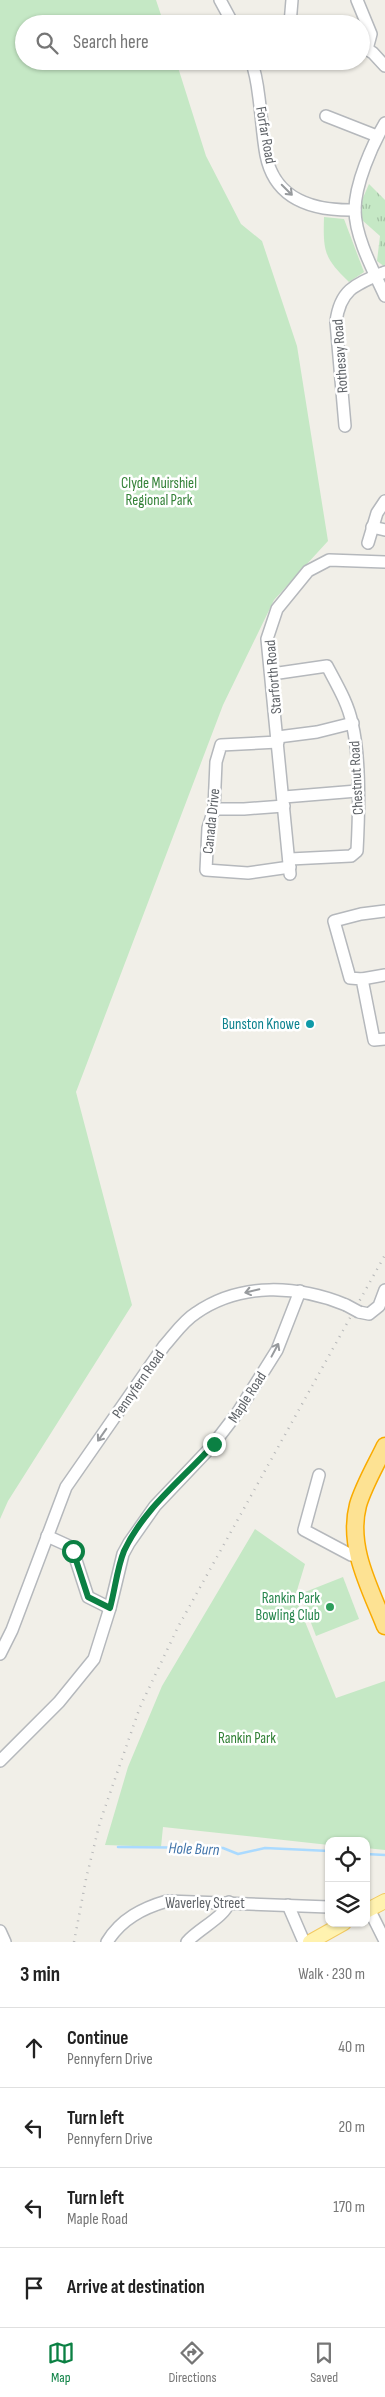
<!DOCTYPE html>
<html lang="en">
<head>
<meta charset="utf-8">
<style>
	body { margin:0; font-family:"Sofia Sans Condensed",sans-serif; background:#f6f6f6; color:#222 }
	.controls { position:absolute; right:15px; bottom:15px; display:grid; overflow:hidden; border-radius:10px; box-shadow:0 1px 4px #0004 }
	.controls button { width:45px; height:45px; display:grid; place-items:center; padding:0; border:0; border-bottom:1px solid #e0e0e0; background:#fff; color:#222; font:25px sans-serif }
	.stop { position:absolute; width:15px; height:15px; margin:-11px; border:4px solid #0b8043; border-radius:50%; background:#fff }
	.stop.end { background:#0b8043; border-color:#fff; box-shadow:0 1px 5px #0008 }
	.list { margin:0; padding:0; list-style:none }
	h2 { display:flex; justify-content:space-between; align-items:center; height:65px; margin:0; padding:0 20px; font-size:21px }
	h2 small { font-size:16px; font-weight:400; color:#767676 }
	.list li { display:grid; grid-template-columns:32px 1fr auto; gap:15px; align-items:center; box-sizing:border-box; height:80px; padding:0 20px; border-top:1px solid #e0e0e0 }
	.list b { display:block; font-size:19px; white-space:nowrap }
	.list p { margin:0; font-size:16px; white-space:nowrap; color:#767676 }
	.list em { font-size:16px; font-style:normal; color:#767676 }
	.icon { flex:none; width:28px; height:28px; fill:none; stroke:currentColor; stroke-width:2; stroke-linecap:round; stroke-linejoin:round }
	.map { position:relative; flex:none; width:385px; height:1942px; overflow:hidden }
	.search { position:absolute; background:#fff; box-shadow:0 1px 4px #0004; left:15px; right:15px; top:15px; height:55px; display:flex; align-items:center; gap:12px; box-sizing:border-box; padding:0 18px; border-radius:28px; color:#767676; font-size:19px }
	.sheet { height:385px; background:#fff }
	nav { display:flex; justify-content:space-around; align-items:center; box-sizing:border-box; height:70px; border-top:1px solid #e0e0e0; background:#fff; font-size:14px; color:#767676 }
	nav a { display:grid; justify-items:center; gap:2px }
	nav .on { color:#0b8043 }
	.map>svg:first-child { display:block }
	.grass { fill:url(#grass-tufts) }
	.park { fill:#c5e8c5 }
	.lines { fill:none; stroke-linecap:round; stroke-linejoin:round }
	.stream { stroke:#aadaff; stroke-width:2.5 }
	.minor-casing { stroke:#b5b8bc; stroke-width:14 }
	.major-casing { stroke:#f2c960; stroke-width:16 }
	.highway-casing { stroke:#f9ab00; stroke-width:19 }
	.minor { stroke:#fff; stroke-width:11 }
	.major { stroke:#fff2af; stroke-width:14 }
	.highway { stroke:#fde293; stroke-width:16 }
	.rail { stroke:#b6b7b8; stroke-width:2.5; stroke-dasharray:1 6; stroke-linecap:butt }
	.minor-bridge-casing { stroke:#b5b8bc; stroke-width:14; stroke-linecap:butt }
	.minor-bridge { stroke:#fff; stroke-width:11 }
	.oneway { stroke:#979a9d }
	.route { stroke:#0b8043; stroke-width:6 }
	.culture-dot { fill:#0f9aa8; stroke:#fff; stroke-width:2 }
	.leisure-dot { fill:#2e9e5b; stroke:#fff; stroke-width:2 }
	.labels { text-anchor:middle; stroke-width:5; stroke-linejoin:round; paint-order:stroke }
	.street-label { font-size:15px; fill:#5f6368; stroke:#fff }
	.park-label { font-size:15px; fill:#348238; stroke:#fff }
	.culture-label { font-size:15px; fill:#0d838f; stroke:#fff; text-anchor:end }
	.leisure-label { font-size:15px; fill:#27864d; stroke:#fff; text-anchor:end }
	.water-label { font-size:16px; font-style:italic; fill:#4174aa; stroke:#fff }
</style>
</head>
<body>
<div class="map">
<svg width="385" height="1942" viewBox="0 0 385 1942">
	<defs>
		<pattern id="grass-tufts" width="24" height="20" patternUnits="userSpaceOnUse" patternTransform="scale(1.25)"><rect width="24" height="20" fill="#c5e8c5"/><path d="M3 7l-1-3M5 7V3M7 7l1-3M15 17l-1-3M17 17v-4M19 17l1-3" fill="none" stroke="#a3c0a4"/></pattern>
	</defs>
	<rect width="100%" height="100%" fill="#f1efe8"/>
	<polygon class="grass" points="369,184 385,200 385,267 377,261 380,236 362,220 362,200"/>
	<g class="park">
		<polygon points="0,0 156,0 164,24 24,24 24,61 176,61 206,156 241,224 262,241 297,346 328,541 274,600 223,705 76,1092 132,1305 8,1501 0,1519"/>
		<path d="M324 217 344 219 364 272 349 282C324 258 323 251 324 217Z"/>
		<polygon points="255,1529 305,1564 295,1597 336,1698 385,1681 385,1850 366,1848 366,1841 329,1841 329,1845 163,1827 161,1847 105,1845 128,1767 162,1686"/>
		<polygon points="343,1577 359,1619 316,1636 300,1594"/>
	</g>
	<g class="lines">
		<g class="stream">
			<polyline points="118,1847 223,1848 238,1854 265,1848 329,1851"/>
			<polyline points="366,1854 385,1855"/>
		</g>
		<g class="minor-casing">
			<g id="minor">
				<polyline points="220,0 233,24"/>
				<polyline points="357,0 371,34 367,49"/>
				<polyline points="273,24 279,24"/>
				<polyline points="290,24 292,0"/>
				<polyline points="362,46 373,53 385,66"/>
				<path d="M251 61C257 75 258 91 260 106 262 122 263 139 266 155 275 201 315 211 355 210"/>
				<polyline points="326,116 377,136"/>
				<path d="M385 123C372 145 355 184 355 210 355 237 374 272 385 296"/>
				<path d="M345 426 336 322C340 289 356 284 385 272"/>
				<polyline points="372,527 385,530"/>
				<polyline points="368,543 377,513 385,501"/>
				<path d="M272 674 327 666C337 685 348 703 352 723 361 759 359 814 357 851L351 856 290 859"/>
				<polyline points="278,737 317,732 353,723"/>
				<polyline points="278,742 221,745 216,762 214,809 208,828 206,870 248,873 290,867"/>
				<polyline points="284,797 357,791"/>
				<polyline points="214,809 244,809 284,806"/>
				<polyline points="290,874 267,639 277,609 308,571 329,560 385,562"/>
				<polyline points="385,911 361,914 334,921 350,978 362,979 374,1040 385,1039"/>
				<polyline points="362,979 385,975"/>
				<polyline points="359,1312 369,1314 379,1306 385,1290"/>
				<polyline points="319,1475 304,1530 351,1555 359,1556"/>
				<polyline points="47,1536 69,1546 73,1551 88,1597 110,1608"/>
				<path d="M0 1654 12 1630 66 1487 164 1346C174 1335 183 1321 196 1313 241 1282 297 1285 346 1305"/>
				<polyline points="0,1761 59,1702 94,1659 110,1608 123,1554 129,1543 155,1506 212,1446 238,1412 277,1350 300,1291"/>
				<polyline points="288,1905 304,1942"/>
				<polyline points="366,1909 369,1909 385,1941"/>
				<polyline points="0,1931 5,1942"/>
				<path d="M107 1942C121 1919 143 1908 167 1901L329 1907"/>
				<path d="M187 1942C198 1929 225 1917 229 1902"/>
			</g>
		</g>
		<g class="major-casing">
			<g id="major">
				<polyline points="366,1911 385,1901"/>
				<polyline points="310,1942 344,1923"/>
			</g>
		</g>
		<g class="highway-casing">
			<path id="highway" d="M385 1446C376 1465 364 1485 358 1505 347 1547 370 1588 385 1626"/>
		</g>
		<use href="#minor" class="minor"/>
		<use href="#major" class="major"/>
		<use href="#highway" class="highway"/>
		<polyline class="rail" points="74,1942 86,1879 100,1822 140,1707 178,1627 385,1255"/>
		<g class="minor-bridge-casing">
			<polyline id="minor-bridge" points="346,1305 359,1312"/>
		</g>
		<use href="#minor-bridge" class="minor-bridge"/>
	</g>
	<defs><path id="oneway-shaft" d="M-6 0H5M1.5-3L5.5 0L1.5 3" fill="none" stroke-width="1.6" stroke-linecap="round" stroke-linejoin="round" transform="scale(1.25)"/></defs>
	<g class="oneway">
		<use href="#oneway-shaft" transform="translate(287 190) rotate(45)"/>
		<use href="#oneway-shaft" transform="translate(252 1291) rotate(167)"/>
		<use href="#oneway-shaft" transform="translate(275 1350) rotate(-62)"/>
		<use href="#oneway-shaft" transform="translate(102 1435) rotate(125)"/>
	</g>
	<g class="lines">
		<path class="route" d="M73 1551 88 1597 110 1608C115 1590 117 1568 124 1551 144 1508 183 1479 214 1444"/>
	</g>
	<circle class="culture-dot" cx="310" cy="1024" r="5"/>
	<circle class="leisure-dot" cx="330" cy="1607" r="5"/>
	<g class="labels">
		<g class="street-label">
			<text transform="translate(266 135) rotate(80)" y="5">Forfar Road</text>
			<text transform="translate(340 356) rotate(-94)" y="5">Rothesay Road</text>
			<text transform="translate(273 677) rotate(-95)" y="5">Starforth Road</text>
			<text transform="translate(356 778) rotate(-93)" y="5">Chestnut Road</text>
			<text transform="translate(211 821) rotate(-84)" y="5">Canada Drive</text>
			<text transform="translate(138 1384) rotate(-55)" y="5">Pennyfern Road</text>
			<text transform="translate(247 1397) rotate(-57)" y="5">Maple Road</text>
			<text x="205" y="1908">Waverley Street</text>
		</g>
		<g class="park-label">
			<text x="159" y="488">Clyde Muirshiel<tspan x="159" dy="17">Regional Park</tspan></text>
			<text x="247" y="1743">Rankin Park</text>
		</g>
		<g class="culture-label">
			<text x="300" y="1029">Bunston Knowe</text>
		</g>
		<g class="leisure-label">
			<text x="320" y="1603">Rankin Park<tspan x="320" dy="17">Bowling Club</tspan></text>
		</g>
		<g class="water-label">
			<text transform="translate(194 1848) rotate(2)" y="6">Hole Burn</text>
		</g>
	</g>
</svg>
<div class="controls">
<button><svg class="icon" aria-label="locate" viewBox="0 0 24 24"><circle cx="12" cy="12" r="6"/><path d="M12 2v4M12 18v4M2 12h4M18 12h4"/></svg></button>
<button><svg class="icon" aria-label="layers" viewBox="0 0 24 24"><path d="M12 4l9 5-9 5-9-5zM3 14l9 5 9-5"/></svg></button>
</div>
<div class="stop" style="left:73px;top:1551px"></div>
<div class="stop end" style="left:214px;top:1444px"></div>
<div class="search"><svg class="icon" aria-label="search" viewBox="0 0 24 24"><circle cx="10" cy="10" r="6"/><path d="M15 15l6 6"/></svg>Search here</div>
</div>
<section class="sheet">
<h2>3 min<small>Walk · 230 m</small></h2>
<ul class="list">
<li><svg class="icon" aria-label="ahead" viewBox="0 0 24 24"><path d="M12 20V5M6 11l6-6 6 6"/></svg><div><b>Continue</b><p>Pennyfern Drive</p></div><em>40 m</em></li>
<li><svg class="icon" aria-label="left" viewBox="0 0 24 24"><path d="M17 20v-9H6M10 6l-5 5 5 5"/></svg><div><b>Turn left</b><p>Pennyfern Drive</p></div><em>20 m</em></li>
<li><svg class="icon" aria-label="left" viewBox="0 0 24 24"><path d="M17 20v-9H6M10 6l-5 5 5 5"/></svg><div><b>Turn left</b><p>Maple Road</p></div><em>170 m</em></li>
<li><svg class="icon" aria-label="arrive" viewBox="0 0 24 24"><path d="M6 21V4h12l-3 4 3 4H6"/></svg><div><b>Arrive at destination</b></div></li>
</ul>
</section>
<nav>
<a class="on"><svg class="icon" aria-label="map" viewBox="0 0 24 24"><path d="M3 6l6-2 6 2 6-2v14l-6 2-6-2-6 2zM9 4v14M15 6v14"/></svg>Map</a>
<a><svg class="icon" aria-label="directions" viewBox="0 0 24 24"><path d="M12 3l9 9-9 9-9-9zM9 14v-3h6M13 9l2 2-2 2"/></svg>Directions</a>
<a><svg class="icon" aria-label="saved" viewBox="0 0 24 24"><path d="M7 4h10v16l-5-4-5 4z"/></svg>Saved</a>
</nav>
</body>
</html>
